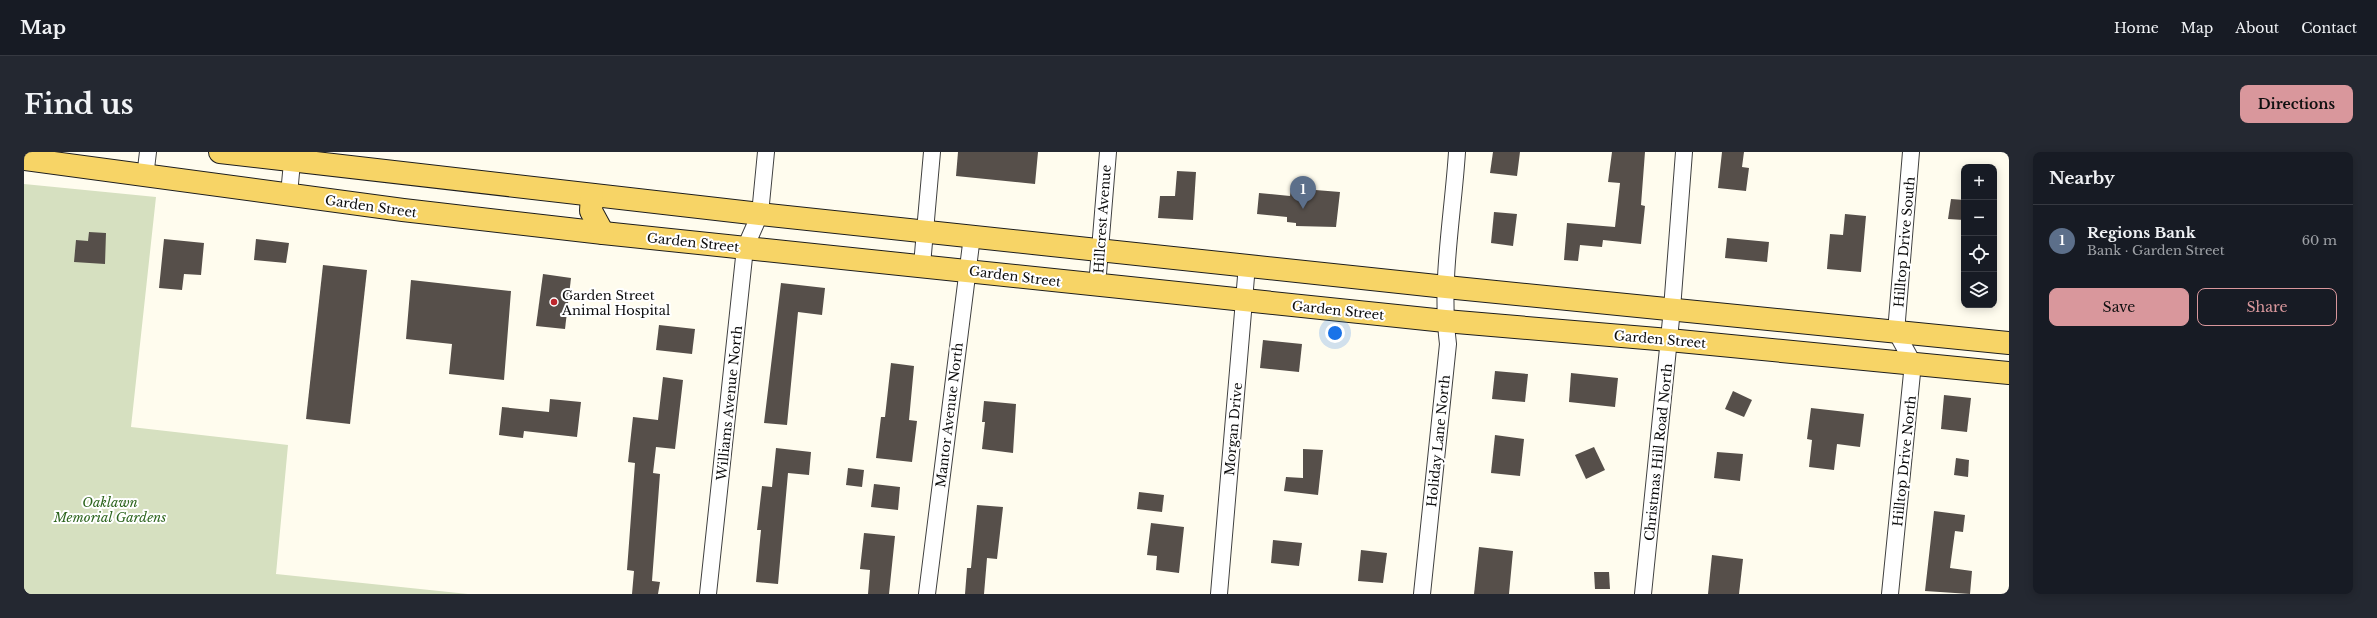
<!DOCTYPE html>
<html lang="en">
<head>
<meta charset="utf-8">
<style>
	body { margin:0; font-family:"Libre Baskerville",serif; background:#242831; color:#f1f3f6 }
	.controls { position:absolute; right:12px; top:12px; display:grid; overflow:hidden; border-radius:8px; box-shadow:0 2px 10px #0003 }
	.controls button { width:36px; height:36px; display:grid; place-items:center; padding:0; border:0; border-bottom:1px solid #363941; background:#171b24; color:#f1f3f6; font:20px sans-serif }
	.you { position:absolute; left:1311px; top:181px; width:14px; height:14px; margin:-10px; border:3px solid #fff; border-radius:50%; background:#1a73e8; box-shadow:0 0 0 6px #1a73e833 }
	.badge { display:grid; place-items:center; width:26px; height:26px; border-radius:50%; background:#d9979c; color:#fff; font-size:13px; font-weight:700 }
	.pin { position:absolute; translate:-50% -33px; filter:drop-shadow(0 1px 2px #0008) }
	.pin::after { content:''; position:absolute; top:21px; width:14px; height:12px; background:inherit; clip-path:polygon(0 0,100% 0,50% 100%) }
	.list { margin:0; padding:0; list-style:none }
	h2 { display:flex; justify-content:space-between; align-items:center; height:52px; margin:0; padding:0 16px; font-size:17px }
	h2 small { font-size:13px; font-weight:400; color:#9ea1a6 }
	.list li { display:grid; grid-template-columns:26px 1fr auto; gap:12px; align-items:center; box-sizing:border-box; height:72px; padding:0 16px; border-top:1px solid #363941 }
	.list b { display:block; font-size:15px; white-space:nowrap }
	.list p { margin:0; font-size:13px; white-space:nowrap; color:#9ea1a6 }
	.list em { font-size:13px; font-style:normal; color:#9ea1a6 }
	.actions { display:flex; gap:8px; padding:12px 16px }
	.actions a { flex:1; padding:9px 0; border:1px solid #d9979c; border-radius:8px; text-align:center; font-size:14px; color:#d9979c }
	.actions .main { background:#d9979c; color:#111 }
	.icon { flex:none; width:22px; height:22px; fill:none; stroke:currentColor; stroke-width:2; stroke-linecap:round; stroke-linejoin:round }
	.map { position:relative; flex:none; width:1985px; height:442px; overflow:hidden; border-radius:8px }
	header { display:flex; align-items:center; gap:24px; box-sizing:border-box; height:56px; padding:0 20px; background:#171b24; border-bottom:1px solid #363941 }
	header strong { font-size:19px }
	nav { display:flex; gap:22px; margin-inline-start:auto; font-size:14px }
	.intro { display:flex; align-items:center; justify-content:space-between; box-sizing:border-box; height:96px; padding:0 24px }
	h1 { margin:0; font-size:28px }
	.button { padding:10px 18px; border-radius:8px; background:#d9979c; color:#111; font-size:14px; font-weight:700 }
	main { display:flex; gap:24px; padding:0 24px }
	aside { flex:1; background:#171b24; border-radius:8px; box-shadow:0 2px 10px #0003 }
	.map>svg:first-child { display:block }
	.cemetery { fill:#d6e0c0 }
	.building { fill:#564f4a }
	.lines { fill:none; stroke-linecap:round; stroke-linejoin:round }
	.street-casing { stroke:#404040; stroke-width:18 }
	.primary-casing { stroke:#1e1e1e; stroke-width:24 }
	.street { stroke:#fff; stroke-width:16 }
	.primary { stroke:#f7d466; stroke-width:22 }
	.poi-dot { fill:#bc272d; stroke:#fff; stroke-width:1.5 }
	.labels { text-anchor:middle; stroke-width:4; stroke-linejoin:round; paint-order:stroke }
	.street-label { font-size:13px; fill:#0d0d0d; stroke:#fff }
	.poi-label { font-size:13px; fill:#0d0d0d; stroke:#fff; text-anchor:start }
	.park-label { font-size:13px; font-style:italic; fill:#2d651e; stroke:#fff }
</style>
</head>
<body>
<header>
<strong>Map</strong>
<nav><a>Home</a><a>Map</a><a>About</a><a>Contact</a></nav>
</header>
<div class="intro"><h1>Find us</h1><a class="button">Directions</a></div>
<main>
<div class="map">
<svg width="1985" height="442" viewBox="0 0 1985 442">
	<rect width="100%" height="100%" fill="#fffcee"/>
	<polygon class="cemetery" points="0,32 132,45 107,275 264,293 252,422 444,442 0,442"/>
	<g class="building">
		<polygon points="934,0 1014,0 1011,32 932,24"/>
		<polygon points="1469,0 1496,0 1493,24 1466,21"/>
		<polygon points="1588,0 1621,0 1617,53 1621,54 1617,92 1579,88 1578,95 1556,93 1554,109 1540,108 1543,71 1591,75 1596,31 1584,30"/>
		<polygon points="1698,0 1720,0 1718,15 1725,16 1722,39 1694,36"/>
		<polygon points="1153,19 1172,20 1169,68 1134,66 1136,44 1151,44"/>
		<polygon points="1267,36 1316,40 1312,75 1272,74 1272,71 1263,70 1263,65 1233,62 1235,41 1266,44"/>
		<polygon points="1927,47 1940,48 1940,68 1924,67"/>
		<polygon points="1470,60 1493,62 1489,94 1467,91"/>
		<polygon points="1821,62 1842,64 1837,120 1803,117 1806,82 1819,83"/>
		<polygon points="65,80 82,81 81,112 50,110 52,88 64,89"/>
		<polygon points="1703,86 1745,90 1743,110 1701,106"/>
		<polygon points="140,87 180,91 177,123 160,122 158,138 135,136"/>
		<polygon points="232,87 265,91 262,111 230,108"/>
		<polygon points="299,113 343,118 326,272 282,267"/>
		<polygon points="519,122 547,126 541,177 512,174"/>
		<polygon points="387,128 487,139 480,228 425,222 428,192 382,187"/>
		<polygon points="757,131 801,136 798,163 774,160 763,273 740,271"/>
		<polygon points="635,173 671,177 668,202 632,198"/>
		<polygon points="1239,188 1278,192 1275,220 1236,216"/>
		<polygon points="867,211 890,214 885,268 893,269 888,310 852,306 857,265 861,265"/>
		<polygon points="1471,219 1504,222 1501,250 1468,247"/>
		<polygon points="1547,221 1594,226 1591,255 1545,250"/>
		<polygon points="639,225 659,228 651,297 632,295 629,321 636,322 628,429 636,430 634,442 608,442 610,419 603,418 611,311 604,310 609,265 634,268"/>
		<polygon points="1709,239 1728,248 1720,265 1701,257"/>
		<polygon points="1920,243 1947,246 1943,280 1917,277"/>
		<polygon points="526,247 557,250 553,285 500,279 499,286 475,283 478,255 525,260"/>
		<polygon points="960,249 992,252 989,301 958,297 961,270 958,270"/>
		<polygon points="1787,256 1840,262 1836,295 1813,292 1810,318 1785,315 1788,288 1783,287"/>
		<polygon points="1471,283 1500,287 1496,324 1467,321"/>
		<polygon points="1570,295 1581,318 1562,327 1551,303"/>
		<polygon points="752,296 787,300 785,323 764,321 754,432 732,430 737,378 733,378 738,334 748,335"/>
		<polygon points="1279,297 1299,298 1294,343 1260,339 1262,325 1279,326"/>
		<polygon points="1693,300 1719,302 1716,329 1690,326"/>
		<polygon points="1932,306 1945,308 1944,325 1930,323"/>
		<polygon points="824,316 840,318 838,335 822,333"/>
		<polygon points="850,332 876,335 874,358 847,355"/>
		<polygon points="1115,340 1140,343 1138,360 1113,357"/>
		<polygon points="953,353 979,355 973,407 963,406 960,442 941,442 943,416 947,416"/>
		<polygon points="1910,359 1941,363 1939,380 1931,379 1926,416 1948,419 1946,442 1901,439"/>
		<polygon points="1127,371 1160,375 1155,421 1132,418 1133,404 1123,403"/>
		<polygon points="840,381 871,384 865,442 844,442 846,418 836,417"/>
		<polygon points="1249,388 1278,391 1275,414 1247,411"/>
		<polygon points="1455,395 1489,399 1485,442 1450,442"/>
		<polygon points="1337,398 1363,401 1359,431 1334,429"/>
		<polygon points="1688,403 1719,407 1715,442 1684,442"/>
		<polygon points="1570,420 1585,420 1586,437 1571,437"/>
	</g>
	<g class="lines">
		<g class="street-casing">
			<g id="street">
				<polyline points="121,25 124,0"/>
				<polyline points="265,42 269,0"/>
				<polyline points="898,113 908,0"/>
				<polyline points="1073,134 1084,0"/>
				<polyline points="684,442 721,96 736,62 742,0"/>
				<polyline points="903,442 948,84"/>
				<polyline points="1195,442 1223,113"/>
				<path d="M1398 442 1424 192C1416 129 1429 63 1433 0"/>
				<polyline points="1619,442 1648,157 1660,0"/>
				<polyline points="1866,442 1889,211 1872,180 1887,0"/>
			</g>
		</g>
		<g class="primary-casing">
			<g id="primary">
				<polyline points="196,0 736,62 1422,135 1985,191"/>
				<polyline points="0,7 379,58 579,81 1421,169 1645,188 1985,221"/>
				<polyline points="568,43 567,59 579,81"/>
			</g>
		</g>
		<use href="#street" class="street"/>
		<use href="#primary" class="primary"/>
	</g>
	<circle class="poi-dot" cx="530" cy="150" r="4"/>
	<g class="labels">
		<g class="street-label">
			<text transform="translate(347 54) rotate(8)" y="5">Garden Street</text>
			<text transform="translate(1078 67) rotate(-86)" y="5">Hillcrest Avenue</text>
			<text transform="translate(669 90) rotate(6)" y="5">Garden Street</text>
			<text transform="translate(1880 90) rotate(-85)" y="5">Hilltop Drive South</text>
			<text transform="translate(991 124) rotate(7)" y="5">Garden Street</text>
			<text transform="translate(1314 158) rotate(6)" y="5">Garden Street</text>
			<text transform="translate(1636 187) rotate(5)" y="5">Garden Street</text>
			<text transform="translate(705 251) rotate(-84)" y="5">Williams Avenue North</text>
			<text transform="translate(925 263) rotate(-83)" y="5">Mantor Avenue North</text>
			<text transform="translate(1209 277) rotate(-85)" y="5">Morgan Drive</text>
			<text transform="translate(1414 289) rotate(-84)" y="5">Holiday Lane North</text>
			<text transform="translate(1634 300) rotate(-84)" y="5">Christmas Hill Road North</text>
			<text transform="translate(1880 309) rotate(-84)" y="5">Hilltop Drive North</text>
		</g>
		<g class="poi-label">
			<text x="538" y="148">Garden Street<tspan x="538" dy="15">Animal Hospital</tspan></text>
		</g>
		<g class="park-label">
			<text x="86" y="355">Oaklawn<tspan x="86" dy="15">Memorial Gardens</tspan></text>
		</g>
	</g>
</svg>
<div class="controls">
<button>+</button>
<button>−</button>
<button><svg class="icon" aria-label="locate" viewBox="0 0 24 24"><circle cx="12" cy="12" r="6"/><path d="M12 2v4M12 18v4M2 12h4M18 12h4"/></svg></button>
<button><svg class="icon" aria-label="layers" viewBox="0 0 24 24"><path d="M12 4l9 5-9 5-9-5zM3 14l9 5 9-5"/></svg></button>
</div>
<div class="you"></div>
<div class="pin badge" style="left:1279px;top:57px;background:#5c6f8a">1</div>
</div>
<aside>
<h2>Nearby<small></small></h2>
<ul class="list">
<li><span class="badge" style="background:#5c6f8a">1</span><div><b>Regions Bank</b><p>Bank · Garden Street</p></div><em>60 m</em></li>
</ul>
<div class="actions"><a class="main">Save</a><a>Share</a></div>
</aside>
</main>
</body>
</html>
